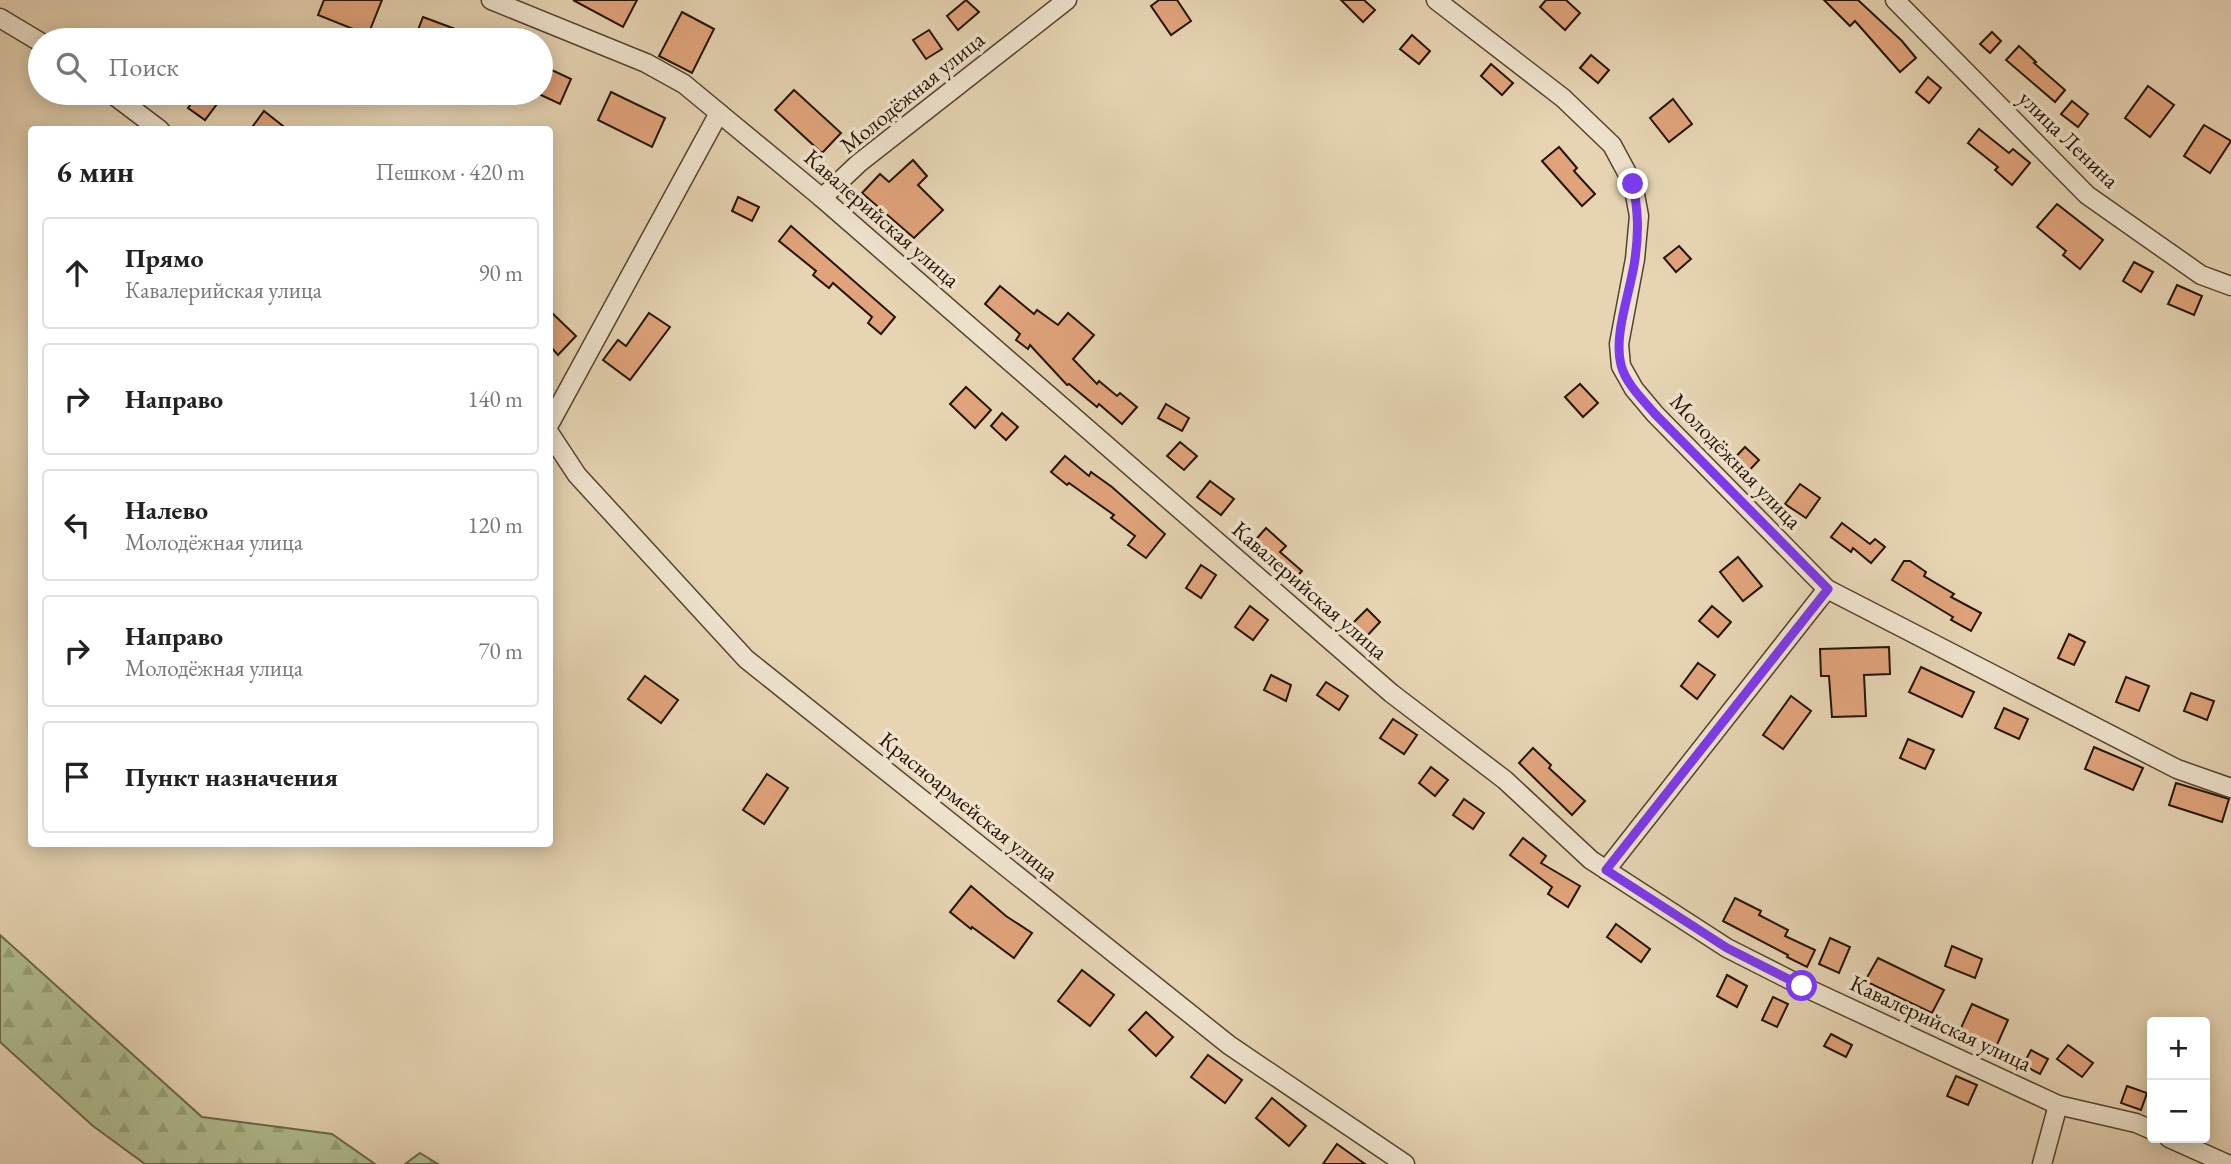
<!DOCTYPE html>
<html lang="ru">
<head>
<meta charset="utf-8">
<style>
	body { margin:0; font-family:"EB Garamond",serif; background:#f6f6f6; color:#222 }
	.controls { position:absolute; right:21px; bottom:21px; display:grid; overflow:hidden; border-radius:7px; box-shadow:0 4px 18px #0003 }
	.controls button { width:63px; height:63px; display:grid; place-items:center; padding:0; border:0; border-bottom:2px solid #e0e0e0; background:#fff; color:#222; font:35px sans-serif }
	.stop { position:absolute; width:21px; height:21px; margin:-16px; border:5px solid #7c3aed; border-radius:50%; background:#fff }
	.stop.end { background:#7c3aed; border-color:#fff; box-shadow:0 2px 7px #0008 }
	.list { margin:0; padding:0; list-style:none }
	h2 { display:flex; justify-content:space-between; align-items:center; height:91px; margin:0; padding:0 28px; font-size:30px }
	h2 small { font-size:23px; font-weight:400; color:#767676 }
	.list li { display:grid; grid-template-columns:46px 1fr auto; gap:21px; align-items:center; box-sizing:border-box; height:112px; margin:0 14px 14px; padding:0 14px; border:2px solid #e0e0e0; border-radius:7px }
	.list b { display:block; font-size:26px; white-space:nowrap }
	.list p { margin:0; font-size:23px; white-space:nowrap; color:#767676 }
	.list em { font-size:23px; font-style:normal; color:#767676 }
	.icon { flex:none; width:38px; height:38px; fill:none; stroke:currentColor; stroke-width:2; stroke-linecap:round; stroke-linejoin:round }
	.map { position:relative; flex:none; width:2231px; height:1164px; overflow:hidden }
	.search { position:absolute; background:#fff; box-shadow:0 4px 18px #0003; left:28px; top:28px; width:525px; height:77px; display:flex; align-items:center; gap:18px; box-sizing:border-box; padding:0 24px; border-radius:38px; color:#767676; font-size:26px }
	.panel { position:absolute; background:#fff; box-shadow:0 4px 18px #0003; left:28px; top:126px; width:525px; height:721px; border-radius:7px }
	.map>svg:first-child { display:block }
	.forest { fill:url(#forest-firs); stroke:#6a6948; stroke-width:2 }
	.building { fill:#e0a37b; stroke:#251400; stroke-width:2 }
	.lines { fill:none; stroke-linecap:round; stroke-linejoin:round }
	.minor-casing { stroke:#55442d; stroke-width:21 }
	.minor { stroke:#efe3ce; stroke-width:18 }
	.route { stroke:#7c3aed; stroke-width:9 }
	.labels { text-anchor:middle; stroke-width:7; stroke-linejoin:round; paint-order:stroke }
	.street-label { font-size:23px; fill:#251400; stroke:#efe3ce }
</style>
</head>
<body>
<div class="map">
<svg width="2231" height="1164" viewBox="0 0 2231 1164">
	<defs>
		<pattern id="forest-firs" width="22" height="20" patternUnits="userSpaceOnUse" patternTransform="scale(1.75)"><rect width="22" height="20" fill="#b0be90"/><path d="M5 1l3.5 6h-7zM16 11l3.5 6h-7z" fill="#97a27a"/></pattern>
	</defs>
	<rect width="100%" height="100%" fill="#e6d4b3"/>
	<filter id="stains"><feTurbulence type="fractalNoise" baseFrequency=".00286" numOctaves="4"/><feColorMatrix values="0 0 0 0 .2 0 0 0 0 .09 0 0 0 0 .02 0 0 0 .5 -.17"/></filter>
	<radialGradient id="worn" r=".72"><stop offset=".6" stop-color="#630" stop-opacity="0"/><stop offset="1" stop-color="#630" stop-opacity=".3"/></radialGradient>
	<g class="forest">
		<polygon points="0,935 202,1117 332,1134 375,1164 145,1164 93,1126 0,1042"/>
		<polygon points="420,1153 438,1164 405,1164"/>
	</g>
	<g class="building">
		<polygon points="324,0 382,0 368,35 318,15"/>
		<polygon points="573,0 637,0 623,27"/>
		<polygon points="966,0 979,12 958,30 947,16"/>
		<polygon points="1159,0 1177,0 1191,21 1171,35 1151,6"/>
		<polygon points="1341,0 1364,0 1375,10 1363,22"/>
		<polygon points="1546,0 1566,0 1580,13 1565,30 1540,7"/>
		<polygon points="1824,0 1858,0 1902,41 1916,58 1900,72 1855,21 1850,26"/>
		<polygon points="682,12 714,29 692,73 659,56"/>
		<polygon points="423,17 482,39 481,40 414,40"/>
		<polygon points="929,30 942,49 926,59 913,40"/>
		<polygon points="1992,32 2001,41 1990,53 1980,44"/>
		<polygon points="1412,35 1430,51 1419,64 1400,49"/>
		<polygon points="2019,46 2036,62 2034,63 2065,90 2055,102 2006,60"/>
		<polygon points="1591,55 1609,70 1598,83 1580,68"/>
		<polygon points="1491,64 1513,83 1502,95 1481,76"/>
		<polygon points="541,65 571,79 560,104 541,95"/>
		<polygon points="1928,77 1941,88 1929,103 1916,92"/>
		<polygon points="2148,86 2174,105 2150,137 2125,118"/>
		<polygon points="794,90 841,133 822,153 775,110"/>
		<polygon points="611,92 665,118 652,147 598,120"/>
		<polygon points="199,93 210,93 220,100 205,120 188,108"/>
		<polygon points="1673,99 1692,124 1669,142 1650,118"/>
		<polygon points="2072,101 2088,114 2078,127 2061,114"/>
		<polygon points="264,111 288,130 250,130"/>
		<polygon points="2204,125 2231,141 2210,173 2184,156"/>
		<polygon points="1979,129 2009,153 2013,149 2030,163 2012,185 1995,170 1998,167 1968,143"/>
		<polygon points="1559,147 1577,168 1574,171 1595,194 1582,206 1542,161"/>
		<polygon points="913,160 927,176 918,185 943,210 914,238 862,193 880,174 889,182"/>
		<polygon points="738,197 759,207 752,221 732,211"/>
		<polygon points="2057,204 2103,240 2080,269 2063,255 2066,251 2037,227"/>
		<polygon points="791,226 895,317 881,334 868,323 872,317 833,283 829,288 813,275 816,271 779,241"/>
		<polygon points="1679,246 1691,259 1676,272 1664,258"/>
		<polygon points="2134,262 2153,272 2141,292 2123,281"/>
		<polygon points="2177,285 2202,296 2194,315 2168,304"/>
		<polygon points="1000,286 1034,314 1037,310 1058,325 1068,313 1094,335 1073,359 1097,384 1099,381 1117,396 1120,393 1137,407 1122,424 1099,404 1097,407 1069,384 1067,385 1030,345 1028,349 1016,340 1020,334 985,304"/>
		<polygon points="550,311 576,336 558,355 550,346"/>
		<polygon points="649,313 670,327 630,380 603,360 618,340 626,346"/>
		<polygon points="1580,384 1598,403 1583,417 1565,397"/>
		<polygon points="966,387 991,410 975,428 950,404"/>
		<polygon points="1166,404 1189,418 1182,431 1158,418"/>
		<polygon points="1002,413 1018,427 1006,440 991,426"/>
		<polygon points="1180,442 1197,456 1184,470 1167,456"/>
		<polygon points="1745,447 1759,460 1744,476 1730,463"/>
		<polygon points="1065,456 1089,476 1091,472 1112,487 1165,534 1146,558 1128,545 1135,536 1111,518 1114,515 1069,483 1067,485 1051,472"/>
		<polygon points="1210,481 1234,499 1221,515 1197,497"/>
		<polygon points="1800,484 1820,498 1806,518 1785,504"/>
		<polygon points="1842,523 1870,544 1875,539 1885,547 1871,563 1853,548 1851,552 1831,537"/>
		<polygon points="1266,528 1286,546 1280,552 1302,571 1291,583 1252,544"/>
		<polygon points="1738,557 1762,586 1743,601 1720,572"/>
		<polygon points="1904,561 1910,561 1926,572 1924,576 1954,594 1951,597 1981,613 1971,631 1951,620 1953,617 1892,580"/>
		<polygon points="1201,565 1216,575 1201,598 1186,588"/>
		<polygon points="1250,606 1268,620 1253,640 1235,627"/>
		<polygon points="1712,606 1731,622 1718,637 1699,621"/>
		<polygon points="1367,609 1380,622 1366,637 1352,624"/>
		<polygon points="2069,634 2085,642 2074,665 2058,658"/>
		<polygon points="1889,647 1890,674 1864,675 1866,716 1832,717 1829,676 1821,676 1820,649"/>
		<polygon points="1698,663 1715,675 1697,699 1681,686"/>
		<polygon points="1921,667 1974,692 1962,717 1909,692"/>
		<polygon points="1271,675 1291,685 1286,701 1264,690"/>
		<polygon points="645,676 678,700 661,723 628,699"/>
		<polygon points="2126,677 2149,686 2139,711 2116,702"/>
		<polygon points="1326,682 1348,696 1339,710 1317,695"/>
		<polygon points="2191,693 2214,701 2207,720 2184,711"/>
		<polygon points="1791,696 1811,711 1783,749 1763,735"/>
		<polygon points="2004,708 2028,719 2019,739 1995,728"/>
		<polygon points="1393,719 1417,735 1404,754 1380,738"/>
		<polygon points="1908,739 1934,750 1925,769 1900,758"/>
		<polygon points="2094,747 2143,768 2133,790 2085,769"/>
		<polygon points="1533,748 1551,765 1549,768 1585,801 1572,815 1519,763"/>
		<polygon points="1431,767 1448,780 1435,796 1419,783"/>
		<polygon points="767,774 788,788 764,824 743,810"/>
		<polygon points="2176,783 2229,799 2222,822 2169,805"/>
		<polygon points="1464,799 1484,813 1473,829 1453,815"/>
		<polygon points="1523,838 1546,856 1541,863 1580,886 1568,907 1548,894 1552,887 1510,855"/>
		<polygon points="971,886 1006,916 1032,933 1014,958 972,927 971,929 950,912"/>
		<polygon points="1735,898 1761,911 1759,915 1788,930 1785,936 1815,950 1807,967 1787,957 1788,955 1723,921"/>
		<polygon points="1616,924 1650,949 1641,962 1607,937"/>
		<polygon points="1830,938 1850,947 1839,973 1819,964"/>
		<polygon points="1952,946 1982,959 1975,978 1945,966"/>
		<polygon points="1878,958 1944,990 1932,1013 1865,981"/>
		<polygon points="1082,970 1114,995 1090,1026 1058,1001"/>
		<polygon points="1727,975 1747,986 1737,1007 1717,996"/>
		<polygon points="1773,997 1788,1004 1777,1027 1762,1020"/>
		<polygon points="1972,1004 2008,1020 1996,1047 1960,1030"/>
		<polygon points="1146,1012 1173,1037 1156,1056 1129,1030"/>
		<polygon points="1831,1034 1852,1045 1846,1057 1824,1046"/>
		<polygon points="2068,1045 2093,1063 2082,1077 2057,1059"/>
		<polygon points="2031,1050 2048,1059 2040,1074 2023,1065"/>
		<polygon points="1208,1055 1242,1080 1225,1103 1191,1077"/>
		<polygon points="1956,1076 1977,1085 1968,1105 1947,1096"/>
		<polygon points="2127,1086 2147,1093 2141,1110 2121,1103"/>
		<polygon points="1272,1098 1306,1126 1289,1146 1256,1118"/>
		<polygon points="1337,1144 1365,1164 1323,1164"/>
	</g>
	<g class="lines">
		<g class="minor-casing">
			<g id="minor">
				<polyline points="491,0 646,63 684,84 822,198 1391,693 1505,780 1591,860 1727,948 1802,986 2058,1105 2136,1123 2152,1130"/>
				<polyline points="1436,0 1563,98 1612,145 1633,184 1639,216 1635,259 1619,344 1621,366 1634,389 1655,414 1827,589 2177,769 2231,788"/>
				<polyline points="1895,0 2087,195 2201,275 2231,286"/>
				<polyline points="0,18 40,42"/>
				<polyline points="111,93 160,130"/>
				<polyline points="822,198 859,163 1067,0"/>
				<polyline points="550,423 719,113"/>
				<polyline points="550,434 577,475 746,659 1229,1045 1405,1164"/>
				<polyline points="1606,870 1827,589"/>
				<polyline points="2169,1138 2227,1164"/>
				<polyline points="2042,1164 2058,1105"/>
			</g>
		</g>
		<use href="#minor" class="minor"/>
	</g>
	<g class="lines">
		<path class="route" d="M1633 184C1638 211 1639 231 1635 259 1631 290 1613 335 1621 365 1626 384 1643 400 1655 414L1828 589 1606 870 1727 948 1802 986"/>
	</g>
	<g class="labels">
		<g class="street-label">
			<text transform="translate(912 92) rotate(-39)" y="8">Молодёжная улица</text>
			<text transform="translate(2069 139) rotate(44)" y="8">улица Ленина</text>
			<text transform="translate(882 218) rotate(41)" y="8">Кавалерийская улица</text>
			<text transform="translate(1736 461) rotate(46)" y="8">Молодёжная улица</text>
			<text transform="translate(1310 590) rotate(41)" y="8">Кавалерийская улица</text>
			<text transform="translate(969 806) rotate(39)" y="8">Красноармейская улица</text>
			<text transform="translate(1941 1023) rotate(25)" y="8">Кавалерийская улица</text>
		</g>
	</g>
	<rect width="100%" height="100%" filter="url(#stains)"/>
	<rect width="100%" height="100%" fill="url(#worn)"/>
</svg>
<div class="controls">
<button>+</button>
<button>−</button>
</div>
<div class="stop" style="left:1802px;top:986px"></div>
<div class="stop end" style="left:1633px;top:184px"></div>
<div class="search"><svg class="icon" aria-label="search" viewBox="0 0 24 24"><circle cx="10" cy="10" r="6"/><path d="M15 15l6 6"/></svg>Поиск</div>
<section class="panel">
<h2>6 мин<small>Пешком · 420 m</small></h2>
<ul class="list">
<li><svg class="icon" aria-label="ahead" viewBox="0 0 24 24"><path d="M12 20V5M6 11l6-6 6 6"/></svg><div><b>Прямо</b><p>Кавалерийская улица</p></div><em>90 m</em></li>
<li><svg class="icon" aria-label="right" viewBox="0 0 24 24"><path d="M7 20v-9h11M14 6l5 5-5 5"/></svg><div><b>Направо</b></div><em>140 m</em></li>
<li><svg class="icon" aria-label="left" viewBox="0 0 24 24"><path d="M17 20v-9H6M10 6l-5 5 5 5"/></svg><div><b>Налево</b><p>Молодёжная улица</p></div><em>120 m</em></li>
<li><svg class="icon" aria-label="right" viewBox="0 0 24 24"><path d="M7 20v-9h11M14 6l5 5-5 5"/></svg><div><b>Направо</b><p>Молодёжная улица</p></div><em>70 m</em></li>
<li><svg class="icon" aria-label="arrive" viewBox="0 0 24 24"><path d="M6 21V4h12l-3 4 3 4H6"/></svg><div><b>Пункт назначения</b></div></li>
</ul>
</section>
</div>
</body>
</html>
